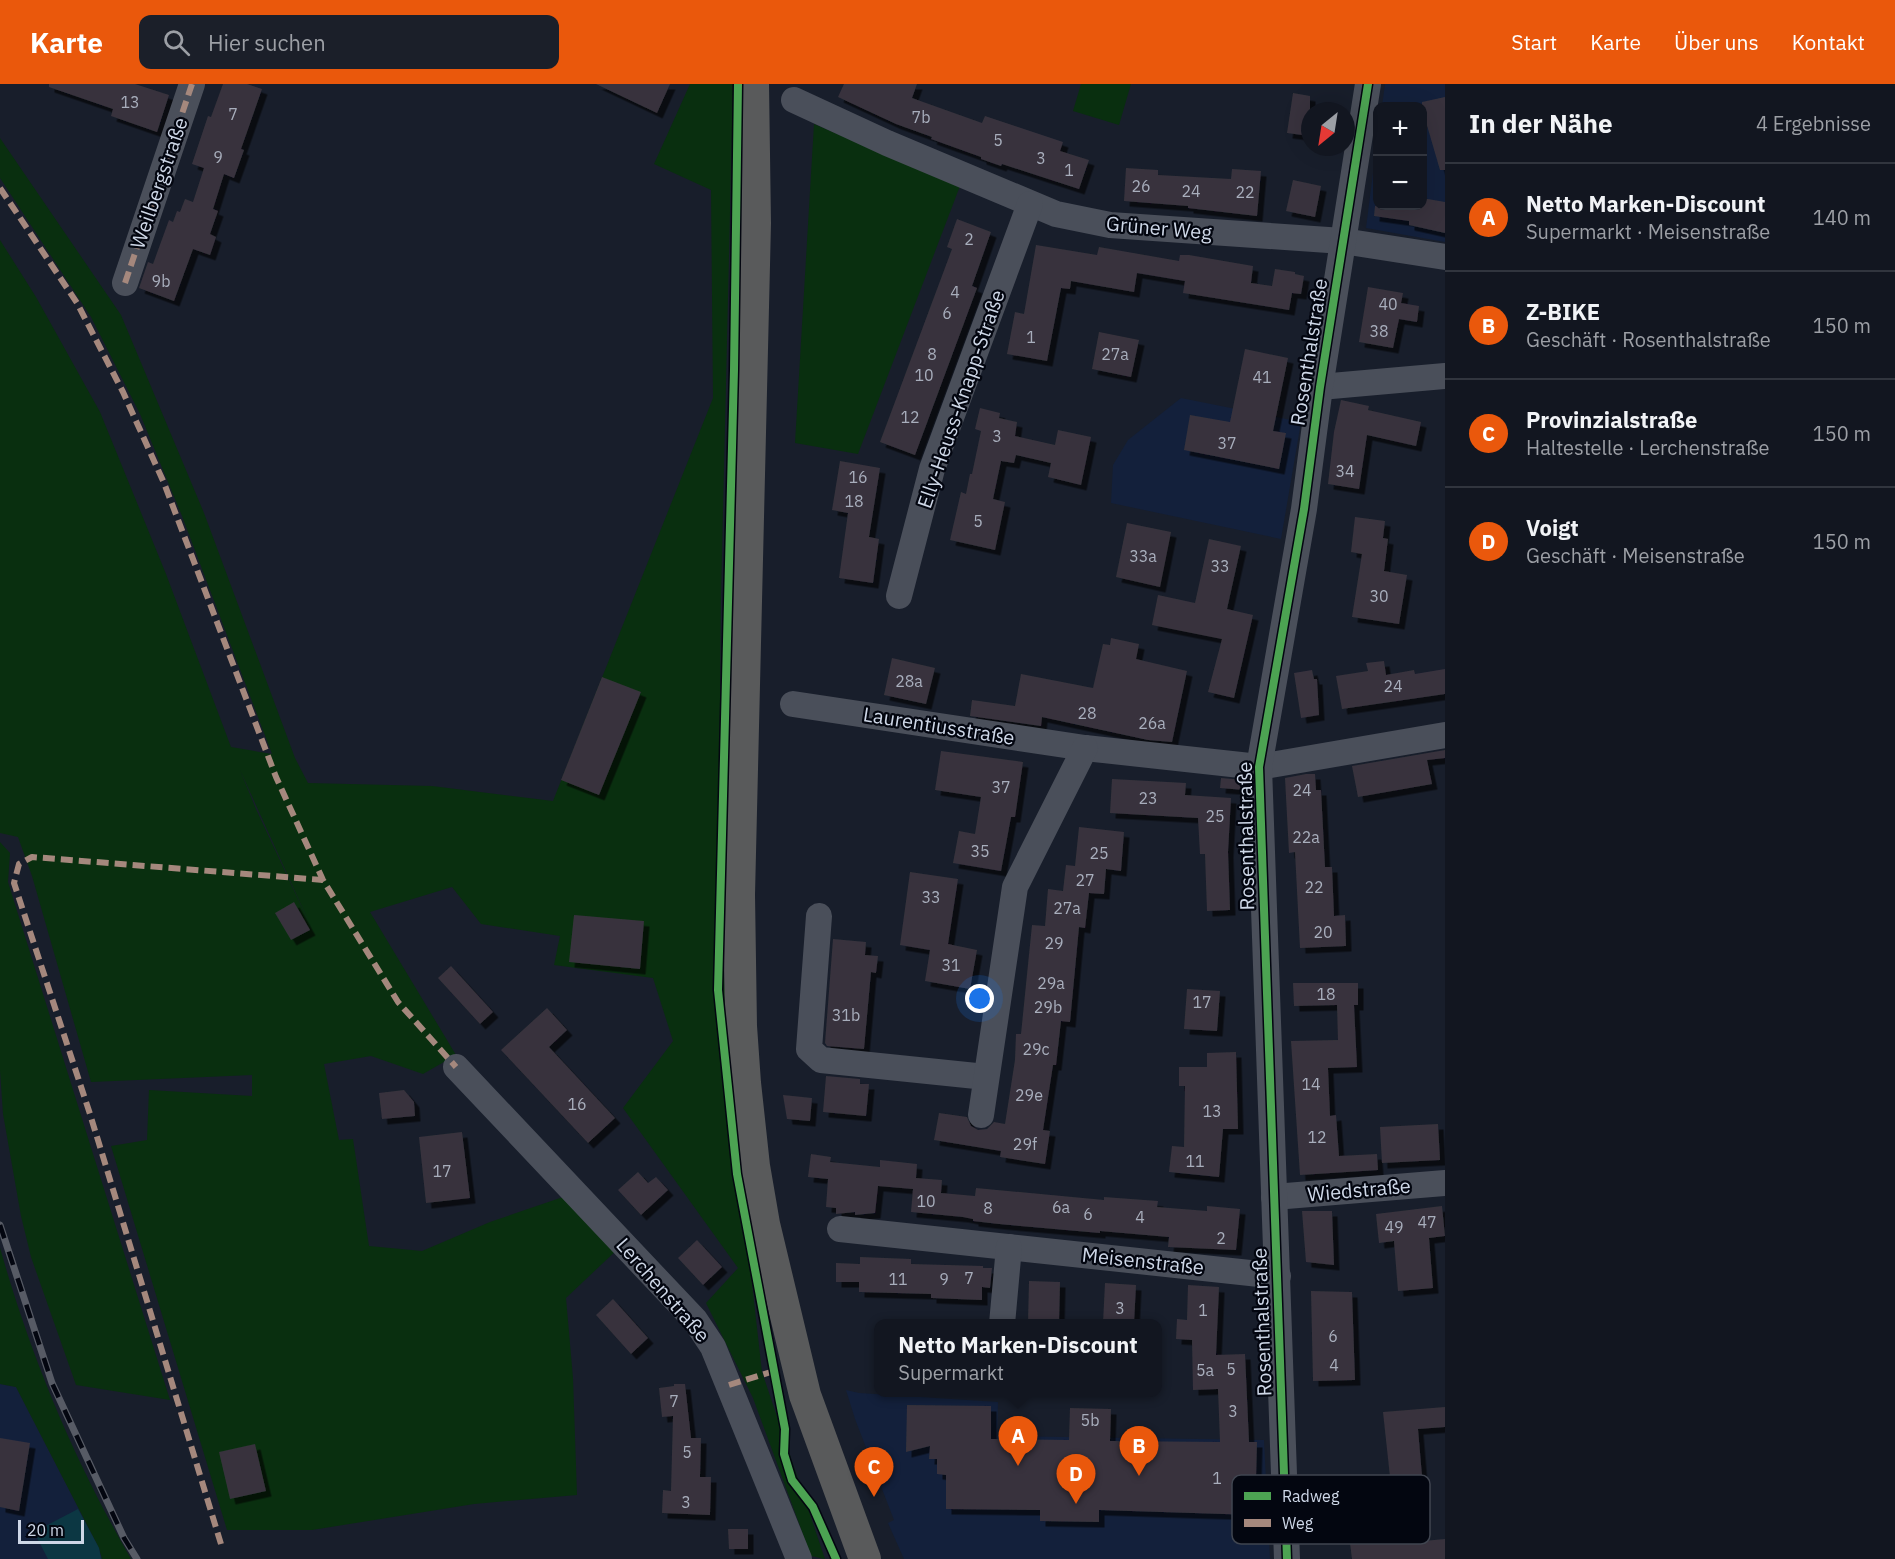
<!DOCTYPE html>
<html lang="de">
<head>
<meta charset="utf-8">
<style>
	body { margin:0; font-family:"IBM Plex Sans",sans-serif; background:#1b1f29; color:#f1f3f6 }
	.controls { position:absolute; right:18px; top:18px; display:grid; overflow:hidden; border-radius:12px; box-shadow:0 6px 24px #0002 }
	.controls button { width:54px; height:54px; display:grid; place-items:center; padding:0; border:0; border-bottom:2px solid #31353e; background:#121620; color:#f1f3f6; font:30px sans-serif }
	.compass { position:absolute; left:1301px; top:18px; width:54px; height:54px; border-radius:50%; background:#121620; box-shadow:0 6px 24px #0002; rotate:210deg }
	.scale { position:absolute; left:18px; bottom:15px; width:66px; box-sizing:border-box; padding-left:6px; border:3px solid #ced7e7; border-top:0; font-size:16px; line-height:21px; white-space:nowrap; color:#ced7e7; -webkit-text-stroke:4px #030610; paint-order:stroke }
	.you { position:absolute; left:980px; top:915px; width:21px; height:21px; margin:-15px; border:4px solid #fff; border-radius:50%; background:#1a73e8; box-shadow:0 0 0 9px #1a73e833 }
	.badge { display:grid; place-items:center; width:39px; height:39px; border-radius:50%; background:#ea580c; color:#fff; font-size:20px; font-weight:700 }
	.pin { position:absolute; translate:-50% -50px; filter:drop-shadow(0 2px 3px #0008) }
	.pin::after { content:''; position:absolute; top:32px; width:21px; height:18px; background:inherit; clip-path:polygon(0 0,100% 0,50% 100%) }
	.popup { position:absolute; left:874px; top:1235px; width:288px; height:78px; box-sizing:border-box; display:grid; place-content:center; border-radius:12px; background:#121620; filter:drop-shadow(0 2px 4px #0005); font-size:20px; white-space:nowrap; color:#9c9fa5 }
	.popup b { font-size:22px; color:#f1f3f6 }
	.popup::after { content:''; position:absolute; left:50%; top:100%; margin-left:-12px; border:12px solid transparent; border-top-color:#121620 }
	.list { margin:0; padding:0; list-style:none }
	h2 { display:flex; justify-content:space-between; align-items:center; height:78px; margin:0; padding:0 24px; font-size:26px }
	h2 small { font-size:20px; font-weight:400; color:#9c9fa5 }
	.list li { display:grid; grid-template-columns:39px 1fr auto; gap:18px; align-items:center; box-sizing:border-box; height:108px; padding:0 24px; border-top:2px solid #31353e }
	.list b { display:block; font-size:22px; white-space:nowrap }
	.list p { margin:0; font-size:20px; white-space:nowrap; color:#9c9fa5 }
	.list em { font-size:20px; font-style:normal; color:#9c9fa5 }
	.icon { flex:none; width:33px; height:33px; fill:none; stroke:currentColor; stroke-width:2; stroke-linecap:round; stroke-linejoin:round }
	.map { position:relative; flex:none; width:1445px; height:1475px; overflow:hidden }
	header { display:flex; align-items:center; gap:36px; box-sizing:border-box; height:84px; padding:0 30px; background:#ea580c; color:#fff }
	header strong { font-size:28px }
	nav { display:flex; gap:33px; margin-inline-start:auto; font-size:21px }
	.search { width:420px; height:54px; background:#1b1f29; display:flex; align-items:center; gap:15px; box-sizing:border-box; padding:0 21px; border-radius:12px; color:#9c9fa5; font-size:22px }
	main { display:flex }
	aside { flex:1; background:#121620 }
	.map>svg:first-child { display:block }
	.built { fill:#13203b }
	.green { fill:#092f0f; fill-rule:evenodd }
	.water { fill:#0c3743 }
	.building { fill:#37333c; filter:url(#shadow) }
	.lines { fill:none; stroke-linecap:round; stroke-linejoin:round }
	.minor { stroke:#4a4f5a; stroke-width:26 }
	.major { stroke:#595a5b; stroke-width:32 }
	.rail-casing { stroke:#575b65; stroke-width:7 }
	.rail { stroke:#030610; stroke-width:4.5; stroke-dasharray:14; stroke-linecap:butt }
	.quiet { stroke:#a5887d; stroke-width:6; stroke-dasharray:12 6; stroke-linecap:butt }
	.cycleway-casing { stroke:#030610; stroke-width:11 }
	.cycleway { stroke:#4ca352; stroke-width:8 }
	.labels { text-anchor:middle; stroke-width:4.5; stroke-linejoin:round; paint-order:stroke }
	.number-label { font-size:16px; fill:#a8aebc }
	.street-label { font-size:20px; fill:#ced7e7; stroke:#030610 }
	.key { fill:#030610; stroke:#404550; stroke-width:1.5 }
	.key-label { font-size:16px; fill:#ced7e7 }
</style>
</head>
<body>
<header>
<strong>Karte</strong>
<div class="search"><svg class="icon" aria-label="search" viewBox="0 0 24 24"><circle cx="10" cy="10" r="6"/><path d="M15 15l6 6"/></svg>Hier suchen</div>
<nav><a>Start</a><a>Karte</a><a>Über uns</a><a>Kontakt</a></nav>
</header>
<main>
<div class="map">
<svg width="1445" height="1475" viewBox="0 0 1445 1475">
	<defs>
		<filter id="shadow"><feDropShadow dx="5.5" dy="5.5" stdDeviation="0" flood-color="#0009"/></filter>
	</defs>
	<rect width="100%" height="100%" fill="#181e2b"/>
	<g class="built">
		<polygon points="1385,0 1445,0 1445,158 1366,144 1377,57 1378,122 1422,122 1422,22 1382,22"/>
		<polygon points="1181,314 1301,338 1281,455 1111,419 1113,381 1128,356"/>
		<polygon points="0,1300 16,1303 99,1464 102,1475 0,1475"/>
		<polygon points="846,1306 859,1309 998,1318 997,1352 1264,1356 1270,1475 904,1475 888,1439 894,1436 855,1335"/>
	</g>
	<g class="green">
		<path d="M690 0H733L721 513 718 818 743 1120 762 1288 825 1475 811 1472 753 1314 706 1219 738 1184 623 1024 673 957 653 894 554 881 560 852 481 840 452 803 370 828 456 971 423 990 371 972 324 980 339 1056 353 1055 369 1162 422 1167 490 1138 566 1112 620 1163 566 1214 573 1294 577 1411 474 1420 312 1446H227L111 1062 147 1056 149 1006 252 1012V991L91 998 32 792 18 753 0 749V156L36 213 100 328 166 490 231 663 272 670 182 432 140 330 91 233 0 94V54L121 231 204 429 295 674 308 699 432 702 553 717 713 314 711 106 654 80ZM240 686 313 847 256 725Z"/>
		<polygon points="1081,0 1131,0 1119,41 1073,27"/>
		<polygon points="814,40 960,102 858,370 795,359"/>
		<polygon points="0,758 10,769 8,798 170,1316 76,1301 31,1173 21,1132 3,1030 0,986"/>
		<path d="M0 1164C32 1276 73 1374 131 1475H102L99 1464 16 1303 0 1300Z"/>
	</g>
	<polygon class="water" points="78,1425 99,1464 101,1475 48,1475 34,1448"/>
	<g class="building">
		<polygon points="49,0 135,0 169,11 157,48 111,32 113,25 49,3"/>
		<polygon points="223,0 247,0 262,5 241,65 244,66 234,94 224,90 213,125 218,127 210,150 216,153 210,171 193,165 174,217 139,204 148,178 153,180 169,136 173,138 177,127 180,128 185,115 193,118 204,84 192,80 208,32 211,33"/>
		<polygon points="596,0 670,0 657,29"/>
		<polygon points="844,0 917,0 912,14 982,39 985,32 1063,58 1060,67 1089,76 1079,105 1002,80 1001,82 981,75 981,73 931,55 932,53 896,40 838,13"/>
		<polygon points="1293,9 1310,12 1310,52 1287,49"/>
		<polygon points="1445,13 1445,86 1440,86 1426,38 1422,39 1422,18"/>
		<polygon points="1126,84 1158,86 1158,91 1231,95 1232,85 1261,87 1257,132 1188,124 1188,122 1124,117"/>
		<polygon points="1293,96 1321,102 1315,133 1286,127"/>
		<polygon points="1422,114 1445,118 1445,149 1409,141 1409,137 1374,132 1375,122 1422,122"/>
		<polygon points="957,135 991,148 972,202 977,204 915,371 880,358 952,165 947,163"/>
		<polygon points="1036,161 1097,171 1099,163 1179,177 1180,171 1189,171 1253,182 1251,199 1272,202 1275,185 1295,188 1295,190 1304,192 1301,210 1292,209 1289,226 1183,209 1185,197 1137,189 1134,208 1071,197 1070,205 1061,204 1047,277 1007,270 1015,228 1024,230"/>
		<polygon points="1368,203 1403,209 1401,219 1419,222 1417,238 1399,235 1393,264 1359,258"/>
		<polygon points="1099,248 1139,256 1131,293 1092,285"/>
		<polygon points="1245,265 1288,274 1273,347 1286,349 1279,385 1184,366 1190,331 1230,338"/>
		<polygon points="1341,316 1369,322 1368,326 1421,338 1416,362 1367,351 1359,405 1328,400 1334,348"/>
		<polygon points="980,324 1000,329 999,334 1017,338 1015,352 1055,361 1058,346 1091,353 1081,401 1048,393 1051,379 1016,371 1014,379 1001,377 993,415 1005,418 995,466 950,456 961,408 966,410 970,390 972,390 981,347 975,345"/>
		<polygon points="840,377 880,384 869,453 879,455 873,499 839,494 848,429 832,426"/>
		<polygon points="1355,433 1385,437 1383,454 1388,455 1384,487 1407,491 1399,540 1352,533 1362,470 1351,468"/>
		<polygon points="1127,439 1171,448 1160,503 1116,493"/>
		<polygon points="1209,455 1241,462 1227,525 1253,531 1234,614 1208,608 1222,555 1152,541 1158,511 1195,519"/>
		<polygon points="1111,554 1139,560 1136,575 1187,587 1172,658 1148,656 1042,633 1041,642 970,632 972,616 1015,622 1021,590 1093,604 1103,560 1110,561"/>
		<polygon points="892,574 935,584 926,620 884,611"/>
		<polygon points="1384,577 1386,591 1414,586 1415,590 1445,585 1445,610 1342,625 1336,592 1368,587 1366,579"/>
		<polygon points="1312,586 1314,595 1317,595 1319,631 1301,634 1294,589"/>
		<polygon points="602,593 641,608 599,711 561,696"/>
		<polygon points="1445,666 1445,674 1427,676 1432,700 1358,713 1352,682"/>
		<polygon points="941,667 1023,678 1015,733 1011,733 1001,787 953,779 959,747 975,750 981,713 935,706"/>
		<polygon points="1306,690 1315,690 1316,706 1321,706 1325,783 1332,783 1334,832 1345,831 1346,862 1300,864 1295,768 1289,769 1285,694"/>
		<polygon points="1221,694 1244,696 1245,706 1220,704"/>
		<polygon points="1112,695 1186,699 1185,711 1231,714 1228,768 1230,826 1207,827 1205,770 1200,770 1198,734 1110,729"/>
		<polygon points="1079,743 1124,748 1121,787 1106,785 1104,810 1089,809 1085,844 1079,843 1070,938 1061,937 1056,981 1053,981 1043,1046 1050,1047 1045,1080 1000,1073 1001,1067 934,1056 939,1029 967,1033 971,1042 978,1046 987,1045 994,1038 1005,1040 1015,976 1016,950 1021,950 1032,841 1045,842 1048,805 1063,807 1066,781 1075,782"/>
		<polygon points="910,788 958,795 948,860 977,866 970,905 925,897 930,866 900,861"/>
		<polygon points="294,818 310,846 291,856 275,829"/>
		<polygon points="574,831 644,837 640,885 569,878"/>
		<polygon points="833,855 866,858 865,871 878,872 876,889 871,888 864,965 827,962 825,959"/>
		<polygon points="451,882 493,928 480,940 438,894"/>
		<polygon points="1293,899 1358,899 1358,921 1354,921 1357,983 1328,984 1330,1032 1336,1031 1339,1072 1377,1070 1378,1086 1300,1091 1291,957 1338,956 1337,921 1294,922"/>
		<polygon points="1187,905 1220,907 1217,947 1184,945"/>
		<polygon points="547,924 567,946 549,963 615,1034 588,1059 501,966"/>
		<polygon points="1236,968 1238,1045 1223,1045 1219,1093 1169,1088 1172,1062 1184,1063 1185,1002 1179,1002 1179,983 1207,983 1207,969"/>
		<polygon points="826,992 860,995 860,1000 869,1000 866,1032 823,1028"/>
		<polygon points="404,1006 414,1018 415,1032 382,1035 379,1009"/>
		<polygon points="783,1011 812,1014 810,1037 787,1035"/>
		<polygon points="1438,1040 1440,1076 1382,1079 1380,1043"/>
		<polygon points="462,1048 470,1114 426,1119 419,1053"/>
		<polygon points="811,1070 831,1073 830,1078 880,1083 880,1076 917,1080 916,1094 942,1096 941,1109 975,1112 976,1104 1104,1116 1104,1113 1158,1117 1157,1123 1207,1127 1207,1122 1240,1125 1236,1166 1168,1163 1169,1153 1100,1147 1100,1149 999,1140 973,1137 973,1135 963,1133 911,1128 913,1105 878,1102 875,1129 855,1131 855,1128 836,1130 836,1124 826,1123 828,1095 808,1093"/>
		<polygon points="638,1088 648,1099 656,1093 668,1106 641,1131 618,1106"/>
		<polygon points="1442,1122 1445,1152 1429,1154 1433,1204 1398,1207 1394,1157 1379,1159 1376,1130"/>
		<polygon points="1302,1127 1332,1127 1334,1181 1306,1178"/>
		<polygon points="697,1156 722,1183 703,1201 678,1174"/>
		<polygon points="860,1173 911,1175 911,1180 983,1182 983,1184 992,1184 990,1204 982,1203 982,1216 931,1214 931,1210 859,1208 859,1198 836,1198 836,1179 860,1180"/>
		<polygon points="1029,1197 1060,1198 1059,1239 1028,1239"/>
		<polygon points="1105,1199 1136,1201 1134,1239 1103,1239"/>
		<polygon points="1188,1201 1219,1203 1216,1271 1245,1270 1249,1358 1257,1358 1255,1431 1099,1426 1099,1438 1040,1437 1040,1426 946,1425 946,1391 937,1390 937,1375 929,1375 930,1362 906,1368 907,1321 991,1322 991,1355 1069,1356 1070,1324 1111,1325 1110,1357 1220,1358 1218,1305 1193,1306 1192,1256 1176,1255 1177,1235 1187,1236"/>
		<polygon points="1311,1207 1352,1208 1355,1296 1313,1297"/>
		<polygon points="613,1215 648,1254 631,1270 596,1231"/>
		<polygon points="674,1300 685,1300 691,1354 701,1354 700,1393 711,1393 710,1431 662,1429 663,1406 671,1407 673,1332 662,1333 659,1304 674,1302"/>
		<polygon points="1445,1323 1445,1343 1418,1345 1422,1392 1418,1392 1423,1457 1445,1455 1445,1475 1352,1475 1348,1443 1395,1439 1383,1328"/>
		<polygon points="0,1354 30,1359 19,1427 0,1423"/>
		<polygon points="255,1360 266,1407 230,1415 219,1368"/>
		<polygon points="728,1445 748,1445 748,1465 729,1465"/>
	</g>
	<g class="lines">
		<g class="minor">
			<polyline points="794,16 887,59 1056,130 1110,141 1343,157 1445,173"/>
			<polyline points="125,199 192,0"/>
			<polyline points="1320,303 1445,292"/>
			<polyline points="899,512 932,385 1030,120"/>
			<polyline points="793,620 1085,664 1259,683 1445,651"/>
			<polyline points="819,832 809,965 821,976 986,993"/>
			<polyline points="456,983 695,1236 713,1263 799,1475"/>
			<polyline points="981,1031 1015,803 1085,664"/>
			<polyline points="1274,1113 1445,1099"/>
			<polyline points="840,1145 1278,1192"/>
			<polyline points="1002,1240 1009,1163"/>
			<polyline points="1287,1475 1259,683 1304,425 1320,303 1368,0"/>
		</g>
		<polyline class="major" points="753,0 755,139 739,811 741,942 745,999 754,1082 764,1140 805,1311 865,1475"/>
		<g class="rail-casing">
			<polyline id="rail" points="0,1141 52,1299 124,1454 137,1475"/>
		</g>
		<use href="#rail" class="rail"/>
		<g class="quiet">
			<polyline points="0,104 77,219 123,308 164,399 276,693 323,796 398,918 456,983"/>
			<polyline points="125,199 192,0"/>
			<polyline points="729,1301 774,1287"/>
			<polyline points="221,1460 90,1030 14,799 19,780 32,773 323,796"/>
		</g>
		<g class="cycleway-casing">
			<g id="cycleway">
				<polyline points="738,0 734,286 718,906 737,1090 785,1345 784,1370 792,1396 813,1423 836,1475"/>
				<polyline points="1287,1475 1259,683 1304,425 1320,303 1368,0"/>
			</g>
		</g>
		<use href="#cycleway" class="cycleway"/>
	</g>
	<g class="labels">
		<g class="number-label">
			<text x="130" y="24">13</text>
			<text x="233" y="36">7</text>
			<text x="921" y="39">7b</text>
			<text x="998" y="62">5</text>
			<text x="218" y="79">9</text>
			<text x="1041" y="80">3</text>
			<text x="1069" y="92">1</text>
			<text x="1141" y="108">26</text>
			<text x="1191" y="113">24</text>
			<text x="1245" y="114">22</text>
			<text x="969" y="161">2</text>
			<text x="161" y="203">9b</text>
			<text x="955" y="214">4</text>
			<text x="1388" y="226">40</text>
			<text x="947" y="235">6</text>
			<text x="1379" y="253">38</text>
			<text x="1031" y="259">1</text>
			<text x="932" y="276">8</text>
			<text x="1115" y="276">27a</text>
			<text x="924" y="297">10</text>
			<text x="1262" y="299">41</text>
			<text x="910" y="339">12</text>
			<text x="997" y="358">3</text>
			<text x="1227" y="365">37</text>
			<text x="1345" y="393">34</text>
			<text x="858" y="399">16</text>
			<text x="854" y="423">18</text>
			<text x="978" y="443">5</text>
			<text x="1143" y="478">33a</text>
			<text x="1220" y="488">33</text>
			<text x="1379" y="518">30</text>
			<text x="909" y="603">28a</text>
			<text x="1393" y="608">24</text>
			<text x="1087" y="635">28</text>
			<text x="1152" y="645">26a</text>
			<text x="1001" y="709">37</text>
			<text x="1302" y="712">24</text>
			<text x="1148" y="720">23</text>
			<text x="1215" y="738">25</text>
			<text x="1306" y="759">22a</text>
			<text x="980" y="773">35</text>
			<text x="1099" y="775">25</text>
			<text x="1085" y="802">27</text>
			<text x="1314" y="809">22</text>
			<text x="931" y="819">33</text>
			<text x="1067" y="830">27a</text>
			<text x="1323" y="854">20</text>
			<text x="1054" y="865">29</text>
			<text x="951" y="887">31</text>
			<text x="1051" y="905">29a</text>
			<text x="1326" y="916">18</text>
			<text x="1202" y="924">17</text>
			<text x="1048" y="929">29b</text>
			<text x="846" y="937">31b</text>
			<text x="1036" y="971">29c</text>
			<text x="1311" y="1006">14</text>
			<text x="1029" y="1017">29e</text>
			<text x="577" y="1026">16</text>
			<text x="1212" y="1033">13</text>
			<text x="1317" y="1059">12</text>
			<text x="1025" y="1066">29f</text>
			<text x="1195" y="1083">11</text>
			<text x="442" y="1093">17</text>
			<text x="926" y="1123">10</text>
			<text x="1061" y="1129">6a</text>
			<text x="988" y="1130">8</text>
			<text x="1088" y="1136">6</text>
			<text x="1140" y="1139">4</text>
			<text x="1427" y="1144">47</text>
			<text x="1394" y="1149">49</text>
			<text x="1221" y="1160">2</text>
			<text x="969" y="1200">7</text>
			<text x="898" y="1201">11</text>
			<text x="944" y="1201">9</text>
			<text x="1120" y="1230">3</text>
			<text x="1203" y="1232">1</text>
			<text x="1333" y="1258">6</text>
			<text x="1334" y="1287">4</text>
			<text x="1231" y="1291">5</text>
			<text x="1205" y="1292">5a</text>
			<text x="674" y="1323">7</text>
			<text x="1233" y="1333">3</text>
			<text x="1090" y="1342">5b</text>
			<text x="687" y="1374">5</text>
			<text x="1217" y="1400">1</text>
			<text x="686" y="1424">3</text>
		</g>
		<g class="street-label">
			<text transform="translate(159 99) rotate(-71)" y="7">Weilbergstraße</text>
			<text transform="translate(1159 144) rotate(5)" y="7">Grüner Weg</text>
			<text transform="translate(1309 268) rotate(-81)" y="7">Rosenthalstraße</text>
			<text transform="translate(961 315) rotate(-71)" y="7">Elly-Heuss-Knapp-Straße</text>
			<text transform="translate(939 642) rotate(9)" y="7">Laurentiusstraße</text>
			<text transform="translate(1246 752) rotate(-91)" y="7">Rosenthalstraße</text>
			<text transform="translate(1359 1106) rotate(-5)" y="7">Wiedstraße</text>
			<text transform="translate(1143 1177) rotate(6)" y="7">Meisenstraße</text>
			<text transform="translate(663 1206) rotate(49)" y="7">Lerchenstraße</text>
			<text transform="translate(1262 1238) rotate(-92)" y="7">Rosenthalstraße</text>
		</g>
	</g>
	<rect x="1232" y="1391" width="198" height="69" rx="9" class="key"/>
	<rect x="1244" y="1408" width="27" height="8" fill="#4ca352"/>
	<rect x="1244" y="1435" width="27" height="8" fill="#a5887d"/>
	<g class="key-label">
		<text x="1282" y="1418">Radweg</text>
		<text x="1282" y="1445">Weg</text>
	</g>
</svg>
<div class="controls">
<button>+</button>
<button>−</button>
</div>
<svg class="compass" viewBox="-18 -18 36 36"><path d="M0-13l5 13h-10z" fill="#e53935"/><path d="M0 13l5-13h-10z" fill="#9c9fa5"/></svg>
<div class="scale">20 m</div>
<div class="you"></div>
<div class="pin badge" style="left:1018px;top:1382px">A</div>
<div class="popup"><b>Netto Marken-Discount</b>Supermarkt</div>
<div class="pin badge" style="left:1139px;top:1392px">B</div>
<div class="pin badge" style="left:874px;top:1413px">C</div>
<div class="pin badge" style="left:1076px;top:1420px">D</div>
</div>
<aside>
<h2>In der Nähe<small>4 Ergebnisse</small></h2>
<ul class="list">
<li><span class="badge">A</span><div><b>Netto Marken-Discount</b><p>Supermarkt · Meisenstraße</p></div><em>140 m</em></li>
<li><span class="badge">B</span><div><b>Z-BIKE</b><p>Geschäft · Rosenthalstraße</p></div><em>150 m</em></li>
<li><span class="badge">C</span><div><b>Provinzialstraße</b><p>Haltestelle · Lerchenstraße</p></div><em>150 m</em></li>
<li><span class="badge">D</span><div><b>Voigt</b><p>Geschäft · Meisenstraße</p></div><em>150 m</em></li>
</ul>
</aside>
</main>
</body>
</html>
